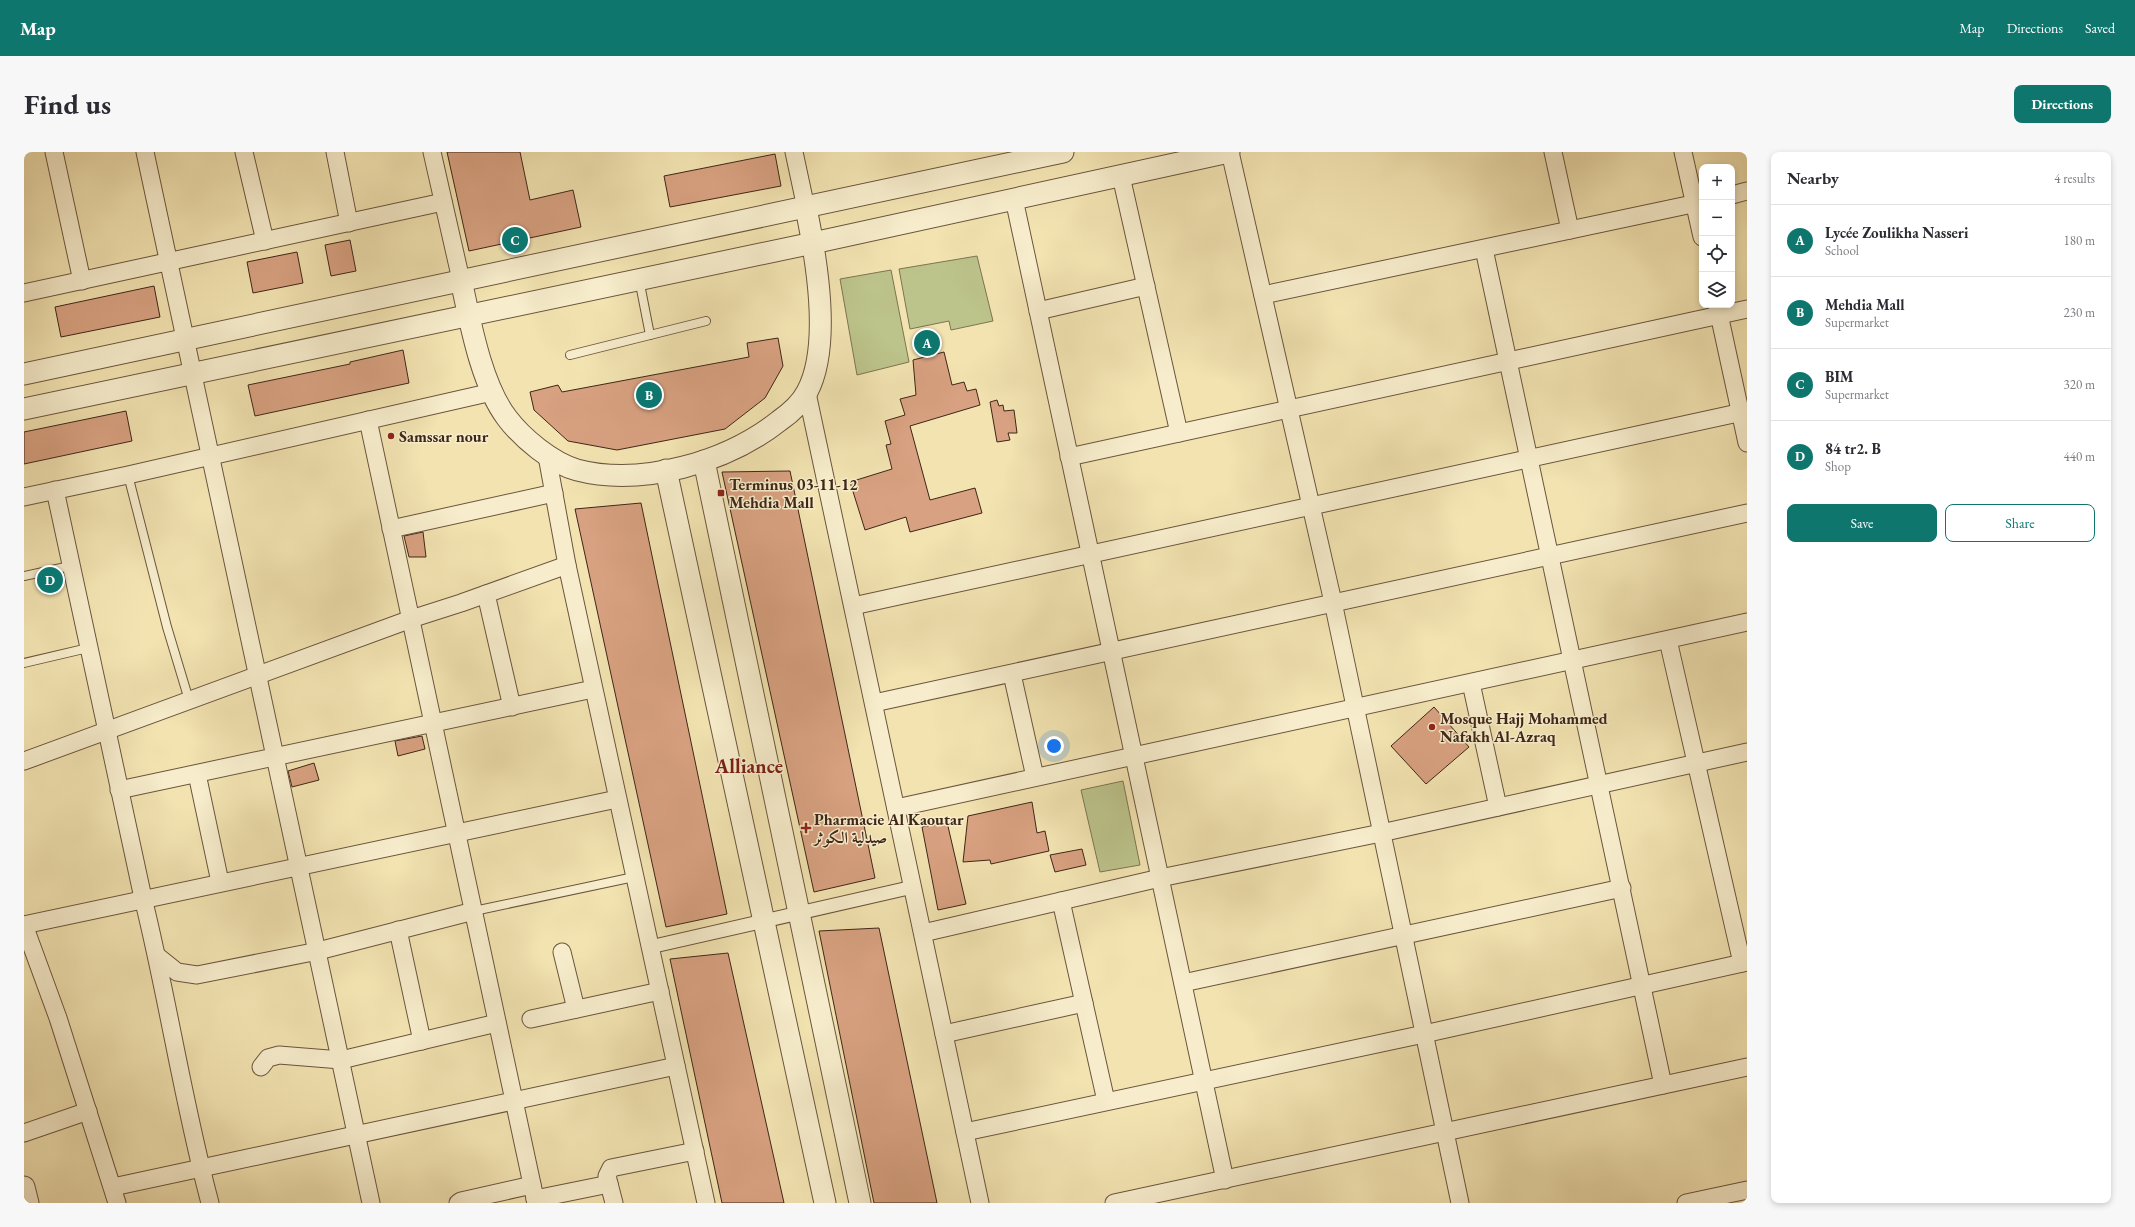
<!DOCTYPE html>
<html lang="en">
<head>
<meta charset="utf-8">
<style>
	body { margin:0; font-family:"EB Garamond",Amiri,serif; background:#f7f7f7; color:#2b2b33 }
	.controls { position:absolute; right:12px; top:12px; display:grid; overflow:hidden; border-radius:8px; box-shadow:0 2px 6px #0003 }
	.controls button { width:36px; height:36px; display:grid; place-items:center; padding:0; border:0; border-bottom:1px solid #e1e1e2; background:#fff; color:#2b2b33; font:20px sans-serif }
	.you { position:absolute; left:1030px; top:594px; width:14px; height:14px; margin:-10px; border:3px solid #fff; border-radius:50%; background:#1a73e8; box-shadow:0 0 0 6px #1a73e833 }
	.badge { display:grid; place-items:center; width:26px; height:26px; border-radius:50%; background:#0f766e; color:#fff; font-size:13px; font-weight:700 }
	.pin { position:absolute; translate:-50% -50%; border:2px solid #fff; box-shadow:0 1px 4px #0006 }
	.list { margin:0; padding:0; list-style:none }
	h2 { display:flex; justify-content:space-between; align-items:center; height:52px; margin:0; padding:0 16px; font-size:17px }
	h2 small { font-size:13px; font-weight:400; color:#7c7c81 }
	.list li { display:grid; grid-template-columns:26px 1fr auto; gap:12px; align-items:center; box-sizing:border-box; height:72px; padding:0 16px; border-top:1px solid #e1e1e2 }
	.list b { display:block; font-size:15px; white-space:nowrap }
	.list p { margin:0; font-size:13px; white-space:nowrap; color:#7c7c81 }
	.list em { font-size:13px; font-style:normal; color:#7c7c81 }
	.actions { display:flex; gap:8px; padding:12px 16px }
	.actions a { flex:1; padding:9px 0; border:1px solid #0f766e; border-radius:8px; text-align:center; font-size:14px; color:#0f766e }
	.actions .main { background:#0f766e; color:#fff }
	.icon { flex:none; width:22px; height:22px; fill:none; stroke:currentColor; stroke-width:2; stroke-linecap:round; stroke-linejoin:round }
	.map { position:relative; flex:none; width:1723px; height:1051px; overflow:hidden; border-radius:8px }
	header { display:flex; align-items:center; gap:24px; box-sizing:border-box; height:56px; padding:0 20px; background:#0f766e; color:#fff }
	header strong { font-size:19px }
	nav { display:flex; gap:22px; margin-inline-start:auto; font-size:14px }
	.intro { display:flex; align-items:center; justify-content:space-between; box-sizing:border-box; height:96px; padding:0 24px }
	h1 { margin:0; font-size:28px }
	.button { padding:10px 18px; border-radius:8px; background:#0f766e; color:#fff; font-size:14px; font-weight:700 }
	main { display:flex; gap:24px; padding:0 24px }
	aside { flex:1; background:#fff; border-radius:8px; box-shadow:0 2px 6px #0003 }
	.map>svg:first-child { display:block }
	.green { fill:#bcc38b; stroke:#7d7452 }
	.building { fill:#d8a181; stroke:#3e2618 }
	.lines { fill:none; stroke-linecap:round; stroke-linejoin:round }
	.service-casing { stroke:#6b553e; stroke-width:10 }
	.pedestrian-casing { stroke:#6b553e; stroke-width:15 }
	.minor-casing { stroke:#6b553e; stroke-width:19 }
	.tertiary-casing { stroke:#6b553e; stroke-width:23 }
	.service { stroke:#f7edcc; stroke-width:8 }
	.pedestrian { stroke:#f7edcc; stroke-width:13 }
	.minor { stroke:#f7edcc; stroke-width:17 }
	.tertiary { stroke:#f7edcc; stroke-width:21 }
	.poi-dot { fill:#8f2418; stroke:#f7edcc; stroke-width:1.5 }
	.labels { text-anchor:middle; stroke-width:3; stroke-linejoin:round; paint-order:stroke }
	.poi-label { font-size:16px; font-weight:bold; fill:#3e2618; stroke:#f7edcc; text-anchor:start }
	.district-label { font-size:20px; font-weight:bold; fill:#7a1f14; stroke:#f7edcc }
</style>
</head>
<body>
<header>
<strong>Map</strong>
<nav><a>Map</a><a>Directions</a><a>Saved</a></nav>
</header>
<div class="intro"><h1>Find us</h1><a class="button">Directions</a></div>
<main>
<div class="map">
<svg width="1723" height="1051" viewBox="0 0 1723 1051">
	<rect width="100%" height="100%" fill="#f2e3b1"/>
	<filter id="stains"><feTurbulence type="fractalNoise" baseFrequency=".005" numOctaves="4"/><feColorMatrix values="0 0 0 0 .2 0 0 0 0 .09 0 0 0 0 .02 0 0 0 .5 -.17"/></filter>
	<radialGradient id="worn" r=".72"><stop offset=".6" stop-color="#630" stop-opacity="0"/><stop offset="1" stop-color="#630" stop-opacity=".3"/></radialGradient>
	<g class="green">
		<polygon points="953,104 969,169 927,178 925,169 886,177 875,117"/>
		<polygon points="867,118 885,210 833,223 816,127"/>
		<polygon points="1099,629 1116,713 1076,720 1057,638"/>
	</g>
	<g class="building">
		<polygon points="423,0 496,0 506,48 549,38 557,75 445,99"/>
		<polygon points="751,2 757,34 646,55 640,24"/>
		<polygon points="326,88 332,119 307,124 301,93"/>
		<polygon points="273,100 279,131 229,141 223,110"/>
		<polygon points="130,134 136,165 37,185 31,155"/>
		<polygon points="754,186 759,214 741,246 701,277 593,298 544,289 510,258 506,240 534,233 538,240 725,205 723,191"/>
		<polygon points="379,198 385,231 231,264 224,233 326,212 326,210"/>
		<polygon points="920,200 928,233 940,230 943,239 952,237 956,253 886,274 906,348 951,336 958,361 886,380 882,365 841,378 826,330 868,317 862,293 867,292 861,269 881,263 876,247 892,243 889,208"/>
		<polygon points="973,248 975,254 979,253 980,259 990,258 993,281 984,281 986,288 973,290 966,250"/>
		<polygon points="102,259 108,289 0,312 0,280"/>
		<polygon points="766,319 851,726 790,740 698,320"/>
		<polygon points="617,351 703,762 642,775 551,357"/>
		<polygon points="399,380 402,405 385,405 380,384"/>
		<polygon points="1410,555 1445,595 1402,632 1367,594"/>
		<polygon points="398,584 401,597 374,604 371,589"/>
		<polygon points="290,611 295,628 268,635 264,619"/>
		<polygon points="1008,650 1013,681 1021,679 1025,699 967,712 966,708 939,710 944,664"/>
		<polygon points="923,670 942,752 914,758 898,675"/>
		<polygon points="1058,697 1062,713 1031,720 1026,703"/>
		<polygon points="855,776 913,1051 850,1051 795,779"/>
		<polygon points="704,801 760,1051 698,1051 646,807"/>
	</g>
	<g class="lines">
		<g class="service-casing">
			<g id="service">
				<polyline points="615,127 626,183"/>
				<polyline points="546,203 682,169"/>
				<polyline points="104,323 143,475 165,548"/>
				<polyline points="0,424 46,414"/>
				<polyline points="0,511 64,496"/>
				<polyline points="450,759 610,725"/>
			</g>
		</g>
		<g class="pedestrian-casing">
			<polyline id="pedestrian" points="626,795 889,735"/>
		</g>
		<g class="minor-casing">
			<g id="minor">
				<polyline points="30,0 58,129"/>
				<polyline points="121,0 347,1051"/>
				<polyline points="220,0 241,89"/>
				<polyline points="311,0 325,71"/>
				<polyline points="408,0 437,128"/>
				<polyline points="770,0 782,56"/>
				<polyline points="1206,0 1309,450 1436,1051"/>
				<polyline points="1529,0 1546,78"/>
				<polyline points="1659,0 1678,85"/>
				<polyline points="1097,24 1155,281"/>
				<polyline points="1708,43 1723,39"/>
				<polyline points="990,47 1201,1028"/>
				<polyline points="1460,97 1639,933"/>
				<polyline points="0,141 419,50"/>
				<polyline points="1239,143 1678,50"/>
				<polyline points="1693,153 1723,291"/>
				<polyline points="1014,159 1122,134"/>
				<polyline points="783,241 956,1051"/>
				<polyline points="344,268 512,1051"/>
				<polyline points="523,304 543,413 682,1051"/>
				<polyline points="1045,305 1723,157"/>
				<path d="M31 338 119 746C144 847 159 951 186 1051"/>
				<polyline points="0,345 104,323 468,240"/>
				<polyline points="367,377 530,341"/>
				<polyline points="462,442 488,555"/>
				<polyline points="829,454 1723,259"/>
				<polyline points="1644,488 1718,811"/>
				<polyline points="988,522 1011,625"/>
				<polyline points="1447,531 1474,655"/>
				<polyline points="850,551 1723,361"/>
				<polyline points="0,609 387,467 437,451 543,413"/>
				<polyline points="173,622 196,730"/>
				<polyline points="95,638 569,537"/>
				<polyline points="872,656 1723,470"/>
				<polyline points="1037,749 1082,949"/>
				<polyline points="0,773 593,647"/>
				<polyline points="0,773 34,866 93,1051"/>
				<polyline points="374,778 398,889"/>
				<polyline points="899,781 1136,726 1357,681 1723,600"/>
				<polyline points="538,800 552,857"/>
				<polyline points="133,804 153,820 173,823 294,799 450,759"/>
				<polyline points="1159,831 1598,736"/>
				<polyline points="507,867 636,839"/>
				<polyline points="920,882 1060,851"/>
				<polyline points="237,915 244,906 255,903 317,908 473,871"/>
				<polyline points="941,980 1400,882 1723,810"/>
				<polyline points="0,981 64,959"/>
				<polyline points="89,1035 652,914"/>
				<polyline points="511,1047 585,1032"/>
				<polyline points="434,1051 437,1049 508,1033"/>
				<polyline points="590,1051 583,1024 587,1016 671,999"/>
				<polyline points="1090,1051 1723,915"/>
				<polyline points="1662,1051 1723,1038"/>
			</g>
		</g>
		<g class="tertiary-casing">
			<g id="tertiary">
				<path d="M437 128C446 169 457 232 483 266 498 286 528 311 553 318 618 335 703 310 755 269 765 262 777 252 783 240 808 194 792 105 782 56"/>
				<polyline points="0,222 1039,0"/>
				<polyline points="0,257 789,91 1205,0"/>
				<polyline points="680,309 836,1051"/>
				<polyline points="642,318 801,1051"/>
				<polyline points="0,1035 4,1051"/>
			</g>
		</g>
		<use href="#service" class="service"/>
		<use href="#pedestrian" class="pedestrian"/>
		<use href="#minor" class="minor"/>
		<use href="#tertiary" class="tertiary"/>
	</g>
	<g class="poi-dot">
		<circle cx="367" cy="284" r="4"/>
		<rect x="693" y="337" width="8" height="8" rx="2"/>
		<circle cx="1408" cy="575" r="4"/>
		<path d="M780 670h4v4h4v4h-4v4h-4v-4h-4v-4h4z"/>
	</g>
	<g class="labels">
		<g class="poi-label">
			<text x="375" y="290">Samssar nour</text>
			<text x="705" y="338">Terminus 03-11-12<tspan x="705" dy="18">Mehdia Mall</tspan></text>
			<text x="1416" y="572">Mosque Hajj Mohammed<tspan x="1416" dy="18">Nafakh Al-Azraq</tspan></text>
			<text x="790" y="673">Pharmacie Al Kaoutar<tspan x="790" dy="18">صيدلية الكوثر</tspan></text>
		</g>
		<g class="district-label">
			<text x="725" y="621">Alliance</text>
		</g>
	</g>
	<rect width="100%" height="100%" filter="url(#stains)"/>
	<rect width="100%" height="100%" fill="url(#worn)"/>
</svg>
<div class="controls">
<button>+</button>
<button>−</button>
<button><svg class="icon" aria-label="locate" viewBox="0 0 24 24"><circle cx="12" cy="12" r="6"/><path d="M12 2v4M12 18v4M2 12h4M18 12h4"/></svg></button>
<button><svg class="icon" aria-label="layers" viewBox="0 0 24 24"><path d="M12 4l9 5-9 5-9-5zM3 14l9 5 9-5"/></svg></button>
</div>
<div class="you"></div>
<div class="pin badge" style="left:903px;top:191px">A</div>
<div class="pin badge" style="left:625px;top:243px">B</div>
<div class="pin badge" style="left:491px;top:88px">C</div>
<div class="pin badge" style="left:26px;top:428px">D</div>
</div>
<aside>
<h2>Nearby<small>4 results</small></h2>
<ul class="list">
<li><span class="badge">A</span><div><b>Lycée Zoulikha Nasseri</b><p>School</p></div><em>180 m</em></li>
<li><span class="badge">B</span><div><b>Mehdia Mall</b><p>Supermarket</p></div><em>230 m</em></li>
<li><span class="badge">C</span><div><b>BIM</b><p>Supermarket</p></div><em>320 m</em></li>
<li><span class="badge">D</span><div><b>84 tr2. B</b><p>Shop</p></div><em>440 m</em></li>
</ul>
<div class="actions"><a class="main">Save</a><a>Share</a></div>
</aside>
</main>
</body>
</html>
